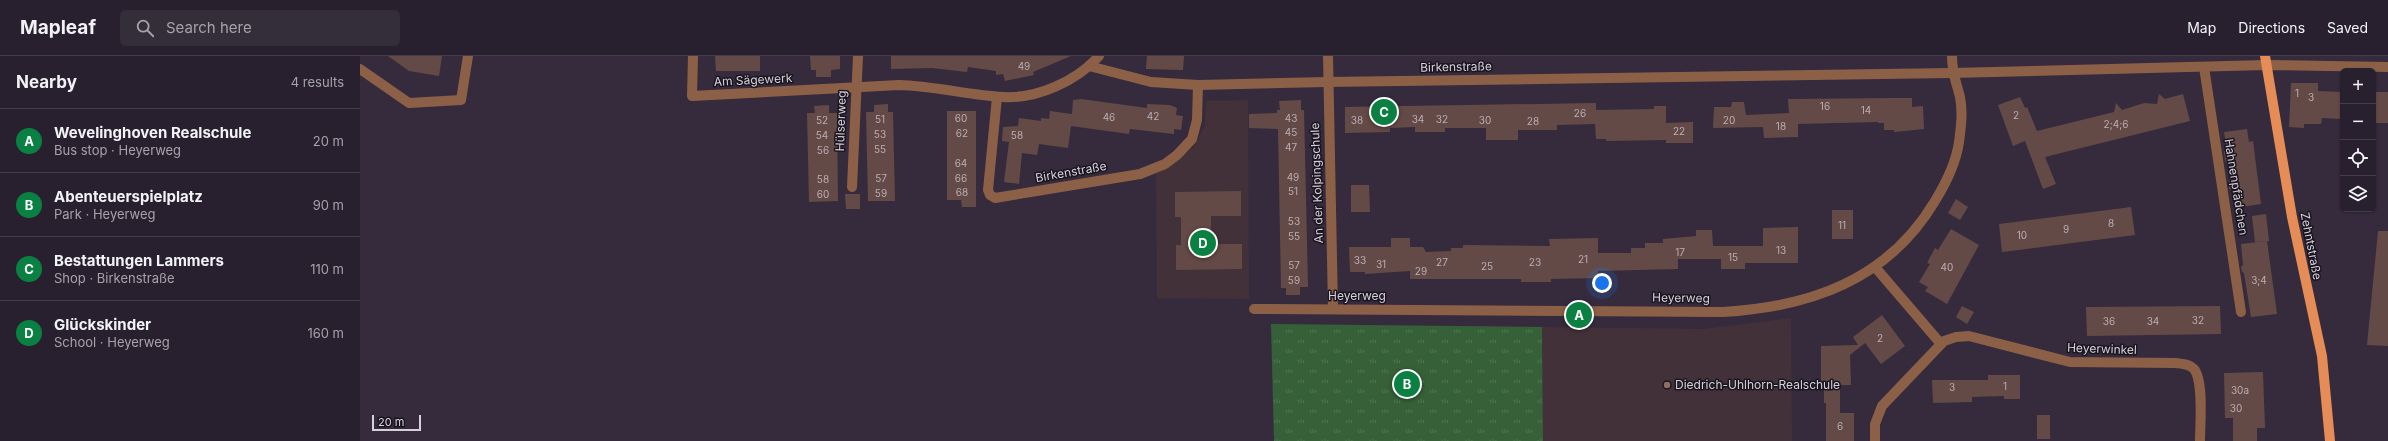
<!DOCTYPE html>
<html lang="en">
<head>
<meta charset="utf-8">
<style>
	body { margin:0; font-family:Inter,sans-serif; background:#342d3a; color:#f1f3f6 }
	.controls { position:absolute; right:12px; top:12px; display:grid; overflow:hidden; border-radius:6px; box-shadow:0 1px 3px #0004 }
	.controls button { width:36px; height:36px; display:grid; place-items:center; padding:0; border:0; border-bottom:1px solid #443e4a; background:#28202e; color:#f1f3f6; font:20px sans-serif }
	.scale { position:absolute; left:12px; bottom:10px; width:49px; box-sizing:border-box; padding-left:4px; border:2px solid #d6d0dc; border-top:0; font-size:11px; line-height:14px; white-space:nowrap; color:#d6d0dc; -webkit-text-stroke:3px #1a151e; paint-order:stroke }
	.you { position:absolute; left:1242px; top:227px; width:14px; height:14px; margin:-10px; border:3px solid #fff; border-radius:50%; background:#1a73e8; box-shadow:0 0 0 6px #1a73e833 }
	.badge { display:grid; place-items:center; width:26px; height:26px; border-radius:50%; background:#0b8043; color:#fff; font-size:13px; font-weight:700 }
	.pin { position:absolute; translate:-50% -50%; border:2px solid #fff; box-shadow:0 1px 4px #0006 }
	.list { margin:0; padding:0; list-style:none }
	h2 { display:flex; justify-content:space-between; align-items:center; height:52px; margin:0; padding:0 16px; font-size:17px }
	h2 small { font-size:13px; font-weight:400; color:#a5a3aa }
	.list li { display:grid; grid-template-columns:26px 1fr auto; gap:12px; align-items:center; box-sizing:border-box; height:64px; padding:0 16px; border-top:1px solid #443e4a }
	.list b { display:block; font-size:15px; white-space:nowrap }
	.list p { margin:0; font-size:13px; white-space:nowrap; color:#a5a3aa }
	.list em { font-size:13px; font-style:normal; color:#a5a3aa }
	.icon { flex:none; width:22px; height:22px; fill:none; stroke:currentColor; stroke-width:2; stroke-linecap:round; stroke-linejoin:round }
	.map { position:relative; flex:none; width:2028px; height:385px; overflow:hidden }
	header { display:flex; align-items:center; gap:24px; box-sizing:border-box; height:56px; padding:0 20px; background:#28202e; border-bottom:1px solid #443e4a }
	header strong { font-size:19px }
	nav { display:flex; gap:22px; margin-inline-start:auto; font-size:14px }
	.search { width:280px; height:36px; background:#342d3a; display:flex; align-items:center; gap:10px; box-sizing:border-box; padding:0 14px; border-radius:6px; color:#a5a3aa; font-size:15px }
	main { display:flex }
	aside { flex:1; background:#28202e }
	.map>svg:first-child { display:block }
	.education { fill:#43313a }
	.park { fill:url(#park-tufts) }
	.building { fill:#644a46 }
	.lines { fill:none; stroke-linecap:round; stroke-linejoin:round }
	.minor { stroke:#8c6047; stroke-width:10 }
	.major { stroke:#e68d57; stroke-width:10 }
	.education-dot { fill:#8d6e63; stroke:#1a151e; stroke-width:1.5 }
	.labels { text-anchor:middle; stroke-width:3; stroke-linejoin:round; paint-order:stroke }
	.number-label { font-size:10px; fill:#baaeb6 }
	.street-label { font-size:12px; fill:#d6d0dc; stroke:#1a151e }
	.poi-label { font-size:12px; fill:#d6d0dc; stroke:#1a151e; text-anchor:start }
</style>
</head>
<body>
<header>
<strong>Mapleaf</strong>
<div class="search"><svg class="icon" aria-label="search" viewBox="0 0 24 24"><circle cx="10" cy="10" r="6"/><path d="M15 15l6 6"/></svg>Search here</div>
<nav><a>Map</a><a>Directions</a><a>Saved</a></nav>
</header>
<main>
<aside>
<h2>Nearby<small>4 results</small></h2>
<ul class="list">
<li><span class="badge">A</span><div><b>Wevelinghoven Realschule</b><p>Bus stop · Heyerweg</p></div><em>20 m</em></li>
<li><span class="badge">B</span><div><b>Abenteuerspielplatz</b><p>Park · Heyerweg</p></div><em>90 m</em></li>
<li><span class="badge">C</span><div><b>Bestattungen Lammers</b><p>Shop · Birkenstraße</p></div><em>110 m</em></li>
<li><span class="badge">D</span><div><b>Glückskinder</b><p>School · Heyerweg</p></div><em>160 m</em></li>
</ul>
</aside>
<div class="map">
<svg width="2028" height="385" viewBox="0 0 2028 385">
	<defs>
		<pattern id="park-tufts" width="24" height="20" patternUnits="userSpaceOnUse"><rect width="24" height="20" fill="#366037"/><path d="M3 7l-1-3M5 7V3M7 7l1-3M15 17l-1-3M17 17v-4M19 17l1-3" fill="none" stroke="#527653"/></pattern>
	</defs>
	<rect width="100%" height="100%" fill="#352b3d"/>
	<g class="education">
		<polygon points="888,44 889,243 797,242 796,118 835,90 845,69 846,45"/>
		<polygon points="1431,262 1432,385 1183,385 1182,271 1344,273"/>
	</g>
	<polygon class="park" points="911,268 1182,271 1183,385 914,385"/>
	<g class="building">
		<polygon points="28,0 82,0 79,20 49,15"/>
		<polygon points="355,0 400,0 400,15 356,15"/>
		<polygon points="450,0 480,0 480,13 471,14 471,21 456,21 456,14 451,14"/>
		<polygon points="531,0 711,0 673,16 674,19 645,25 643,18 636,19 636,15 608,11 607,16 572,12 531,13"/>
		<polygon points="787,0 824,0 823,14 786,13"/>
		<polygon points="1931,27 1958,27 1958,35 1983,36 1983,63 1962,62 1961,68 1944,68 1944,72 1929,71"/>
		<rect x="2013" y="36" width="15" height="31"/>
		<polygon points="1799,38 1805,43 1823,38 1830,65 1685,101 1696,128 1683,133 1665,85 1653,90 1638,49 1660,41 1665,52 1667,51 1677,75 1754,56 1756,47 1762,54 1784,47 1797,48"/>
		<polygon points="1534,42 1552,42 1552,51 1563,50 1564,73 1534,76 1534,74 1524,74 1524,67 1518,67 1518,66 1438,68 1438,81 1404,82 1403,71 1353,72 1354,51 1371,51 1372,46 1384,46 1386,59 1429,57 1428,43"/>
		<polygon points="721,43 787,52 787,48 810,49 817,52 816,59 823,60 821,74 814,73 814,78 770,73 769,78 711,70 708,92 679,88 677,99 662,97 659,128 644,126 649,86 642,85 643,71 658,70 659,62 681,65 681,62 689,63 690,55 712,58 713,44"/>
		<polygon points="941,44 941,54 944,54 948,231 940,231 940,239 926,239 926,232 921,232 918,73 889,72 889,58 917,57 917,54 920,54 919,45"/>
		<polygon points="1236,47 1236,54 1294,53 1294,50 1306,50 1306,67 1333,66 1333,87 1306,87 1306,84 1246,85 1246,83 1236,83 1235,68 1197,69 1197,74 1158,74 1158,84 1126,84 1126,72 1085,72 1085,76 1055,76 1055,71 1030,72 1030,76 985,77 985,51"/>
		<polygon points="528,48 528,56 533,56 535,145 508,145 506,56 514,56 514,49"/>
		<polygon points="469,49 469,57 477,57 478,145 449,146 447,57 455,57 454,50"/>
		<polygon points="587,55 616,55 616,151 602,151 601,144 587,144"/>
		<polygon points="1887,73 1889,86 1893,85 1901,148 1875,152 1872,133 1869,133 1870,114 1865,104 1864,95 1867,94 1864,76"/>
		<polygon points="991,129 1009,129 1010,156 991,156"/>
		<polygon points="881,135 881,160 851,160 851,188 882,188 882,213 816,214 816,189 821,189 821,161 815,161 815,136"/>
		<polygon points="485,138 500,138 500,153 486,153"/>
		<polygon points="1596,143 1608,151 1600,164 1588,157"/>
		<polygon points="1771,151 1775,179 1642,196 1639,168"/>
		<rect x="1472" y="154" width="21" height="29"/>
		<polygon points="1906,158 1909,185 1895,186 1892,160"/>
		<polygon points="1438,171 1438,207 1385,207 1385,213 1361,213 1361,203 1318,203 1318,213 1238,215 1238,222 1191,223 1191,226 1161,226 1161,223 1050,223 1050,215 1005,218 1005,216 990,216 989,191 1031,191 1031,182 1050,182 1050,191 1063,191 1066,196 1091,195 1091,192 1103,192 1103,189 1190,190 1189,183 1238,182 1238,197 1271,197 1271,192 1285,192 1285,187 1303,187 1303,183 1336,180 1336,174 1352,174 1353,190 1403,190 1403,172"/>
		<polygon points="1591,173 1619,189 1587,248 1565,235 1568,231 1559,226 1570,208 1567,207 1575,192 1578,194"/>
		<polygon points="2018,175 2028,175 2028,290 2007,289"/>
		<polygon points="1907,185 1917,258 1891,261 1884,217 1882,216 1881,211 1883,209 1881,188"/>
		<polygon points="1602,250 1614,256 1607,268 1596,261"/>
		<polygon points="1860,250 1861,278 1727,280 1726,251"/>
		<polygon points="1522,259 1545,290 1521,308 1505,287 1490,299 1491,329 1480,329 1480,357 1494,357 1494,385 1466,385 1466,347 1464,347 1464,330 1461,330 1461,290 1498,289 1493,281"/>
		<polygon points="1903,316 1905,372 1897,372 1897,385 1873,385 1873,362 1865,362 1864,317"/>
		<polygon points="1628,319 1660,319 1660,343 1644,343 1644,340 1612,341 1612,346 1573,347 1572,324 1628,324"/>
		<rect x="1677" y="359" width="13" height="24"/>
	</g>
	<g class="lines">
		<g class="minor">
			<path d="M333 0 332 40 539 29C574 30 608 39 643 41 677 43 717 25 739 0"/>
			<polyline points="968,0 973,253"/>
			<polyline points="729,10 791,26 838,29 967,26 1592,17 1906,9 2028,11"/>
			<polyline points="1844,11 1881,256"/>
			<polyline points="0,13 49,47 101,44 108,0"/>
			<polyline points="637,41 628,134 630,139 635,142 780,118 805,108 817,99 832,83 837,64 838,29"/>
			<polyline points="492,131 498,0"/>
			<polyline points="1515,211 1581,288"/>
			<path d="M894 253 1363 256C1450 251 1528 224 1575 145 1586 127 1596 108 1599 86 1601 71 1603 56 1600 41 1596 25 1592 18 1592 0"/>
			<path d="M1515 385V368L1522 350 1584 285 1596 281 1609 280 1710 306 1816 307C1823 308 1829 308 1834 313 1844 325 1840 369 1840 385"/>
		</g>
		<polyline class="major" points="1905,0 1932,161 1962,300 1970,385"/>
	</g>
	<circle class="education-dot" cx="1307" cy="329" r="4"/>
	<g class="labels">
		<g class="number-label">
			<text x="664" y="14">49</text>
			<text x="1937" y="41">1</text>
			<text x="1951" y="45">3</text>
			<text x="1465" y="54">16</text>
			<text x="1506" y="58">14</text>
			<text x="1220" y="61">26</text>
			<text x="1656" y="63">2</text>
			<text x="793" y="64">42</text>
			<text x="749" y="65">46</text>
			<text x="601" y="66">60</text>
			<text x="931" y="66">43</text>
			<text x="520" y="67">51</text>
			<text x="1058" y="67">34</text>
			<text x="1082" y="67">32</text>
			<text x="462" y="68">52</text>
			<text x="997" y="68">38</text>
			<text x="1125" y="68">30</text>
			<text x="1369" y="68">20</text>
			<text x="1173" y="69">28</text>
			<text x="1756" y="72">2;4;6</text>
			<text x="1421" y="74">18</text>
			<text x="1319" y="79">22</text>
			<text x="931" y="80">45</text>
			<text x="602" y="81">62</text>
			<text x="520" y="82">53</text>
			<text x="462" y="83">54</text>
			<text x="657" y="83">58</text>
			<text x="931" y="95">47</text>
			<text x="520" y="97">55</text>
			<text x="463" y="98">56</text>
			<text x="601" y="111">64</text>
			<text x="933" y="125">49</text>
			<text x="521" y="126">57</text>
			<text x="601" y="126">66</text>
			<text x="463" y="127">58</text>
			<text x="933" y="139">51</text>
			<text x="602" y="140">68</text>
			<text x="521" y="141">59</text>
			<text x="463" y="142">60</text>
			<text x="934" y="169">53</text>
			<text x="1751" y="171">8</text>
			<text x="1482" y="173">11</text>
			<text x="1706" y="177">9</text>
			<text x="1662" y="183">10</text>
			<text x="934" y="184">55</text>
			<text x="1421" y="198">13</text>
			<text x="1320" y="200">17</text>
			<text x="1373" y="205">15</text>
			<text x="1223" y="207">21</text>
			<text x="1000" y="208">33</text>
			<text x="1082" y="210">27</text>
			<text x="1175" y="210">23</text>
			<text x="1021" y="212">31</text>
			<text x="934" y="213">57</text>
			<text x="1127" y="214">25</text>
			<text x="1587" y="215">40</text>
			<text x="1061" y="219">29</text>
			<text x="934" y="228">59</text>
			<text x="1899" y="228">3;4</text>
			<text x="1838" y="268">32</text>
			<text x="1749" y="269">36</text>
			<text x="1793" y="269">34</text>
			<text x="1520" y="286">2</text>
			<text x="1645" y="334">1</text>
			<text x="1592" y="335">3</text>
			<text x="1880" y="338">30a</text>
			<text x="1876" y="356">30</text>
			<text x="1480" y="374">6</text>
		</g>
		<g class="street-label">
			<text transform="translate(1096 11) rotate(-1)" y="4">Birkenstraße</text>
			<text transform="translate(393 24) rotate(-3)" y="4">Am Sägewerk</text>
			<text transform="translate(481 65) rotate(-88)" y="4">Hülserweg</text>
			<text transform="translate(711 116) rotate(-10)" y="4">Birkenstraße</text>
			<text transform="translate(957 127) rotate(-92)" y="4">An der Kolpingschule</text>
			<text transform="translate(1876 131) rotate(81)" y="4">Hahnenpfädchen</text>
			<text transform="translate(1951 190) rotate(79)" y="4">Zehntstraße</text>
			<text x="997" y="244">Heyerweg</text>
			<text transform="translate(1321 242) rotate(1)" y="4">Heyerweg</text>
			<text transform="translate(1742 293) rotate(2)" y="4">Heyerwinkel</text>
		</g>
		<g class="poi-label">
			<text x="1315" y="333">Diedrich-Uhlhorn-Realschule</text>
		</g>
	</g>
</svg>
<div class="controls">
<button>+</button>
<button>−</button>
<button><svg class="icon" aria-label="locate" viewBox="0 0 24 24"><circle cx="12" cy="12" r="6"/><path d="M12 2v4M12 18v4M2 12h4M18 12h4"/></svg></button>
<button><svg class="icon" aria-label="layers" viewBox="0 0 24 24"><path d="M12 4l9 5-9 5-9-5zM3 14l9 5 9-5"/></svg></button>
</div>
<div class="scale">20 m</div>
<div class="you"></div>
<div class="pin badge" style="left:1219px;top:259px">A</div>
<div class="pin badge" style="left:1047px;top:328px">B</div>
<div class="pin badge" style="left:1024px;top:56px">C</div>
<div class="pin badge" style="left:843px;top:187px">D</div>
</div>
</main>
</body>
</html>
